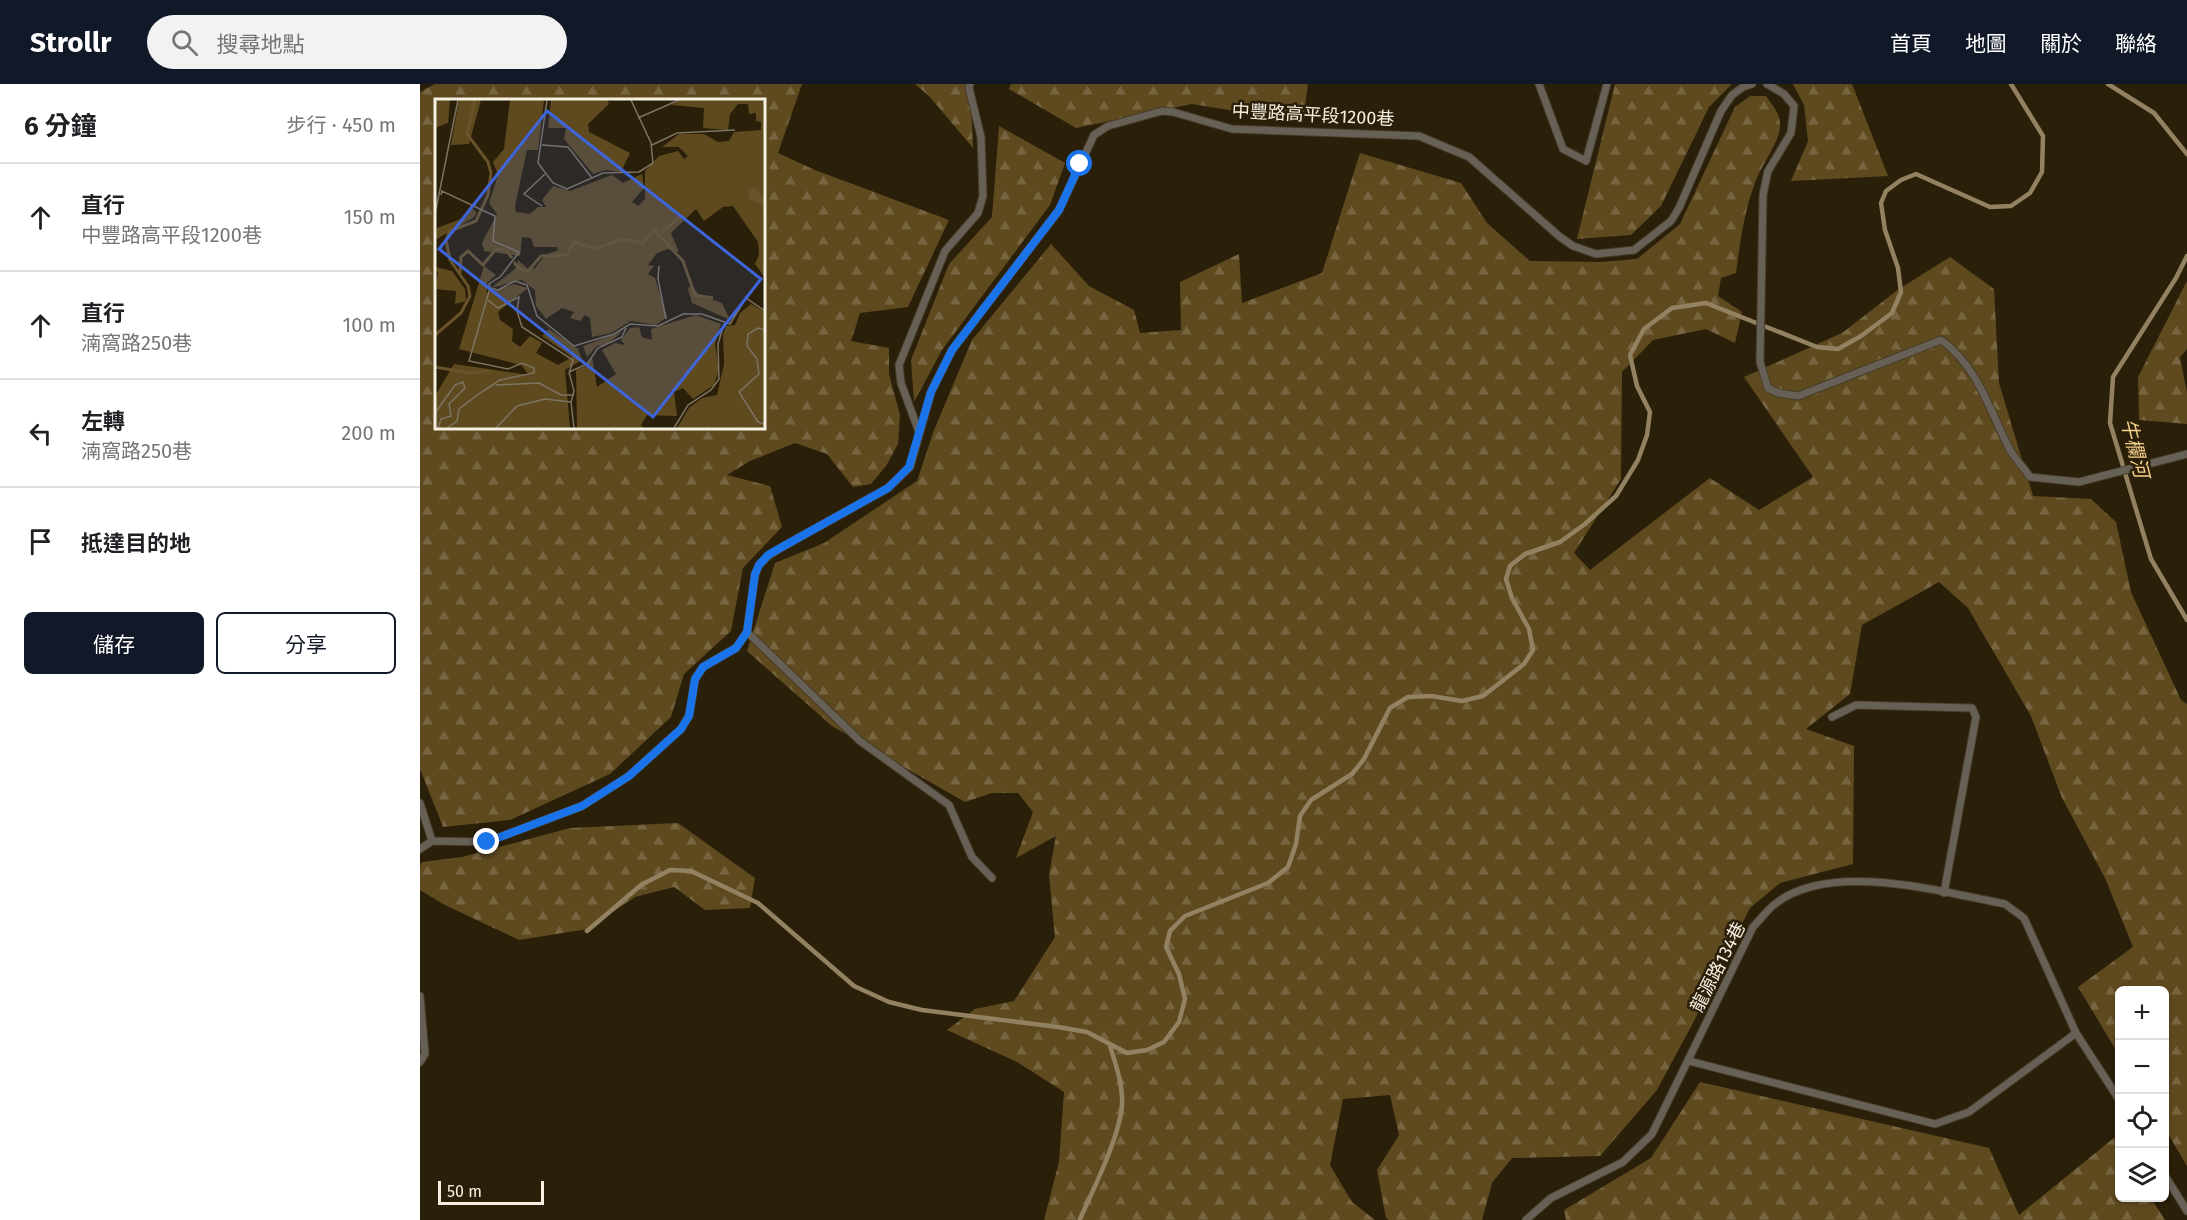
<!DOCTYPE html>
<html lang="zh-TW">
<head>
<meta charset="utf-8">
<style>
	body { margin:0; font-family:"Fira Sans","Noto Sans TC",sans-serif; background:#f2f2f2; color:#202124 }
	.controls { position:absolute; right:18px; bottom:18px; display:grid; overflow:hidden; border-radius:9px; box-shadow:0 2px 4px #0004 }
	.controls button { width:54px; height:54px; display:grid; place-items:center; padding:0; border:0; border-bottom:2px solid #e0e0e0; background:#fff; color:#202124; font:30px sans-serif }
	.scale { position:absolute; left:18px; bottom:15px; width:106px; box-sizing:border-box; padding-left:6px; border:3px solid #f7f0e2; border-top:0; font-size:16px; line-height:21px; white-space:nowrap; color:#f7f0e2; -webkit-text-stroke:4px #2a1f09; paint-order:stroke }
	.stop { position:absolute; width:18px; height:18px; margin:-14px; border:4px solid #1a73e8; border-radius:50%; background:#fff }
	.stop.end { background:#1a73e8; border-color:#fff; box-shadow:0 2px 6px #0008 }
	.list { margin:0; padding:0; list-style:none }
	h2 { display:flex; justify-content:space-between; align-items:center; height:78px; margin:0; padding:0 24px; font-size:26px }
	h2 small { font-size:20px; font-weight:400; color:#757577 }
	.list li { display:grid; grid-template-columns:39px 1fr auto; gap:18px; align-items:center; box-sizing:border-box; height:108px; padding:0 24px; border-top:2px solid #e0e0e0 }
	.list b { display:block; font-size:22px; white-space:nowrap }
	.list p { margin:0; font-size:20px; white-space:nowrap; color:#757577 }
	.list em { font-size:20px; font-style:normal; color:#757577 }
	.actions { display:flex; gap:12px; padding:18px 24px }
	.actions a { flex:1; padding:14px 0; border:2px solid #111827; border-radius:9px; text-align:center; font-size:21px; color:#111827 }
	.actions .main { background:#111827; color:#fff }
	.icon { flex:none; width:33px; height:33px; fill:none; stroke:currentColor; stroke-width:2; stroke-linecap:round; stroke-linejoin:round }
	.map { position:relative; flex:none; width:1767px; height:1136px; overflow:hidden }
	header { display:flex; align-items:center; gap:36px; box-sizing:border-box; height:84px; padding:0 30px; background:#111827; color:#fff }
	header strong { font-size:28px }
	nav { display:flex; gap:33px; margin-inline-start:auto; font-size:21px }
	.search { width:420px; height:54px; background:#f2f2f2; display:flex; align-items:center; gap:15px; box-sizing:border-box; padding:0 21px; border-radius:33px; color:#757577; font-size:22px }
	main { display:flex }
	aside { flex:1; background:#fff }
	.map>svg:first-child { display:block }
	.forest { fill:url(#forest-firs); fill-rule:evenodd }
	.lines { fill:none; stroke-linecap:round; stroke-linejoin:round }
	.stream { stroke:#938261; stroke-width:4.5 }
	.lane-casing { stroke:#473c27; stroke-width:9 }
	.lane { stroke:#666056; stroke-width:7 }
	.route { stroke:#1a73e8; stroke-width:8 }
	.labels { text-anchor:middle; stroke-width:5; stroke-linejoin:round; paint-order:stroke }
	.street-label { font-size:18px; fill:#f7f0e2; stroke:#2a1f09 }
	.water-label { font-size:20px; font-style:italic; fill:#f4d08c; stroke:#2a1f09 }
	.inset-river { fill:none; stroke:#68532a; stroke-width:3 }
	.inset-road { fill:none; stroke:#7c7360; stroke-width:1.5 }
	.view { fill:#3e66da; fill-opacity:0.15; stroke:#3e66da; stroke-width:3 }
	.inset-edge { fill:none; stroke:#f7f0e2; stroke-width:3 }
</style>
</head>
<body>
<header>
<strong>Strollr</strong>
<div class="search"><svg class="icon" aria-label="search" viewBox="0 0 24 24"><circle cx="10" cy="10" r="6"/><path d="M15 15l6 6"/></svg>搜尋地點</div>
<nav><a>首頁</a><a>地圖</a><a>關於</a><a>聯絡</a></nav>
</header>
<main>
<aside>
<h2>6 分鐘<small>步行 · 450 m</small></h2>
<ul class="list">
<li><svg class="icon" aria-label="ahead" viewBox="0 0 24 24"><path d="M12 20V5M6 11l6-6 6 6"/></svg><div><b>直行</b><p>中豐路高平段1200巷</p></div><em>150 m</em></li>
<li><svg class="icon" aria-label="ahead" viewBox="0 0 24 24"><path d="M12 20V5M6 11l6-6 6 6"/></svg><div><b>直行</b><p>湳窩路250巷</p></div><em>100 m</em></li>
<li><svg class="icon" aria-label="left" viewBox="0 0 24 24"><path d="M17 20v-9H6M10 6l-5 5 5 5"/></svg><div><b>左轉</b><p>湳窩路250巷</p></div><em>200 m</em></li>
<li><svg class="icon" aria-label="arrive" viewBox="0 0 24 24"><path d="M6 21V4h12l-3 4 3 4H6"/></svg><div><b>抵達目的地</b></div></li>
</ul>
<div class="actions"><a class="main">儲存</a><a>分享</a></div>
</aside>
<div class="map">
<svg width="1767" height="1136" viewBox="0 0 1767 1136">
	<defs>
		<pattern id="forest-firs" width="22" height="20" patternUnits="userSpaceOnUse" patternTransform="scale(1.5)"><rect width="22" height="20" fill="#5f4a20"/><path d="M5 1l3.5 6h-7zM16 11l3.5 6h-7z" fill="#776440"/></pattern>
	</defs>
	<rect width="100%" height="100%" fill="#2a1f09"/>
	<g class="forest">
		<path d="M15 0H382L358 69 395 86 529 136 488 223 440 229 431 257 469 264V290L480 331 478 360 466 382 451 400 433 403 407 370 375 359 330 377 307 391 350 402 362 443 323 484 311 547 264 590 251 633 190 690 90 736 23 743 0 685V8ZM16 16H344V344H16Z"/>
		<polygon points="495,0 550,0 553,64 509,12"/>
		<polygon points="591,0 888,0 884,29 821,28 772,20 656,44 589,5"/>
		<polygon points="1195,0 1312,0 1289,23 1241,122 1211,151 1157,155"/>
		<polygon points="1373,0 1432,0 1468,92 1371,97 1388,57 1384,21"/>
		<path d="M1330 12H1346C1352 21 1360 29 1360 40 1361 57 1341 81 1335 99 1324 127 1320 159 1316 189L1301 194 1298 212 1322 228 1315 259 1286 245 1233 256 1202 288 1201 395 1154 469 1170 486 1290 394 1339 426 1393 393 1324 293 1422 249 1479 205 1530 173 1574 205 1579 299 1613 412 1671 415 1696 438 1711 508 1761 616 1767 620V1082L1745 1045 1744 906H1700L1699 971 1658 903 1713 863 1685 794 1642 714 1611 632 1548 524 1519 498 1442 541 1430 610 1386 645 1434 662 1433 780 1360 799 1330 824 1274 937 1237 1006 1180 1072 1092 1074 1072 1099 1062 1136H969L966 1134 957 1086 979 1051 970 1011 923 1015 910 1081 932 1118 955 1136H624L639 1078 644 1008 597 978 527 946 555 925 594 917 635 853 629 791 636 752 596 774 613 728 598 709H572L545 718 412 642 327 567 355 479 404 459 497 397 514 346 552 256 631 160 669 202 714 226 720 249 761 246 760 198 819 170 822 219 902 189 940 69 1041 99 1067 139 1110 177 1181 178 1217 175 1260 140 1315 23Z"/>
		<polygon points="579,42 645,79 630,121 522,266 494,318 491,276 529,180 572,133"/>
		<polygon points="1767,197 1767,265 1760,273 1767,309 1767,340 1719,336 1718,293"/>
		<polygon points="258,739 335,794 330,824 285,826 254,803 215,813 168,845 99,856 23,820 0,806 0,782 2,778 42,773 150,744"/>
		<polygon points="1280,998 1569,1064 1599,1131 1695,1053 1699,1061 1700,1114 1731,1114 1745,1136 1146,1136 1144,1126 1231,1074"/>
	</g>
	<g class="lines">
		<g class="stream">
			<polyline points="1688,0 1734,29 1767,70"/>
			<polyline points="1767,172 1756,194 1693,293 1690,339 1731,475 1767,536"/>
			<polyline points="167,847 221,801 250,786 271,787 338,819 434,902 469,918 502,926 638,943 667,948 707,969 727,966 744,958 759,938 765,915 759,890 746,863 750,847 765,832 848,799 868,783 876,760 880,732 891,716 932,690 944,675 970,624 988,613 1011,612 1042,617 1063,612 1104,580 1113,566 1109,545 1092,514 1086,495 1090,482 1105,470 1140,458 1165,440 1196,412 1218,376 1227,351 1230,328 1217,302 1210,271 1224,245 1252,224 1286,219 1397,263 1418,265 1441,252 1472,229 1481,208 1478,184 1465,146 1461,119 1466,107 1481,96 1496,90 1570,123 1591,122 1610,109 1622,88 1623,52 1591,0"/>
			<path d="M660 1135C673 1106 700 1052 702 1021 703 1001 696 981 690 962"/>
		</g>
		<g class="lane-casing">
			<g id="lane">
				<polyline points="1119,0 1143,65 1166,77 1187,0"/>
				<path d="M1347 0 1364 10 1374 22 1371 49 1348 87 1343 111 1340 278 1348 304 1358 309 1378 312 1521 256C1558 282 1570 328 1590 366 1596 376 1604 384 1610 393L1659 398 1767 370"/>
				<polyline points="499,348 481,299 479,281 525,167 558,129 563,112 561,53 549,4 550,0"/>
				<polyline points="327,548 440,657 529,721 552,773 572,794"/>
				<polyline points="1412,633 1436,621 1552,624 1556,633 1524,809"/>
				<polyline points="0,719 12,757"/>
				<polyline points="0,765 12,757 67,758 162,722 209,692 261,645 269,632 275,595 283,583 316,564 327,548 335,490 339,481 348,472 362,463 468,404 490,383 511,308 532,266 639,126 674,51 688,42 742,27 753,28 812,45 999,52 1049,73 1140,153 1153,162 1176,170 1214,166 1251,137 1259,124 1301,27 1312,11 1323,3 1332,0"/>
				<polyline points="0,912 5,970 0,978"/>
				<polyline points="1269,977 1515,1040 1549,1028 1656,949"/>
				<polyline points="1744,1090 1767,1127"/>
				<path d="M1106 1136 1131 1114 1203 1078 1232 1050 1333 843C1340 836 1347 826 1355 820 1410 776 1522 808 1585 820L1604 834 1656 949 1700 1017"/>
			</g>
		</g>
		<use href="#lane" class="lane"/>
	</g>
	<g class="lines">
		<polyline class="route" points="67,758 162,722 209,692 261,645 269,632 275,595 283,583 316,564 327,548 335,490 339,481 348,471 362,463 468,404 489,383 511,308 532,266 639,126 660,80"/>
	</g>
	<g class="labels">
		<g class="street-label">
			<text transform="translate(893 31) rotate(3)" y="6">中豐路高平段1200巷</text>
			<text transform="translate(1298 883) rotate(-63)" y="6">龍源路134巷</text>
		</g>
		<g class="water-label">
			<text transform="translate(1715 364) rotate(76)" y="7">牛欄河</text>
		</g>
	</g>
	<g transform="translate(15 15)">
		<rect width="330" height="330" fill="#2a1f09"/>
		<path d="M0 1H15L13 24 0 29ZM24 1H46L34 45 16 46ZM75 1H109L103 51H92L80 107 81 113 95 115 103 108H111L107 101 118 87 135 92 177 76 188 84 207 75 209 89 197 103 203 107 210 100V72L224 57 243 52 249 60 253 57 244 48H227L244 35H269L283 43 294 42 299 33 326 31V23L321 22V14L314 15 313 5H303L295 15 293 31 268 29 269 9 237 6 245 1H330V179L320 165 324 156 323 143 298 107 288 108 269 122 261 110 236 134 244 153 233 150 222 154 213 166 219 167 213 175 220 179 232 218 221 226 196 222 176 234 157 238 155 219 150 216 145 222 135 219 139 213 127 209 111 220 101 207 100 191 87 181 56 189 81 169 83 161 93 170 100 169 110 156 123 151 122 148H99L96 139 87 138 85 157 49 152 47 144 62 115 54 104 63 76 58 63 69 50ZM116 1H172L174 5 153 25 154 33 195 54 186 73 171 71 158 75 129 40 131 29H113ZM36 108 42 114 38 119 0 141 2 129 31 118ZM49 167 61 176 52 184V194L79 185 93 189 63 213 65 221 78 230 77 242 85 248 95 237 107 244 101 254 123 266 137 258 107 237 114 230 143 250 147 261 130 271 135 329H0V297L19 265 94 276 86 266 24 250ZM0 168 17 172 30 190 31 202 20 205 21 192 0 190 3 174ZM256 186 264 196 287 204 295 221 257 204 253 190ZM316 205 330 213V329H242L254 309 267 299 282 296 289 265 288 236 291 227 300 226 305 214ZM261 216 286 225 280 245 284 271 279 286 258 300 248 289 239 293 242 317 212 316 206 326 209 329H142L141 271 150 267 157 258 162 288 181 275 167 251 180 244 190 246 186 241 195 229 204 228 207 238 217 241 216 230ZM188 232 171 246 162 247 152 258 148 247Z" fill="#5f4a20"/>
		<path d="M319 88 329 98 330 114 325 104 315 101 313 90Z" fill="#68532a"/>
		<path class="inset-river" d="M226 134 246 117M79 163 83 169 93 172 106 157 132 156 139 143 160 150 187 140 208 144 219 131 248 162 260 196 278 199M25 174 26 158 33 152 48 166 61 150 71 151 77 159M0 236 26 214 35 197 33 187 15 161 11 141 15 132 41 122 53 96 56 74 53 63 32 35 40 1M0 268 35 274 54 272"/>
		<path class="inset-road" d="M112 1 103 64 118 84 132 90 168 74 204 73 218 64 216 44 196 1M203 19 244 1M107 46 133 48 157 79M217 46 242 34 300 31M6 96 7 92 60 117 58 142 84 153 66 177 54 185 55 189 63 191 80 182 92 186 102 217 139 247 179 235 195 225 223 227 248 215H267L295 225 311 199 330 212M107 107 89 95 110 75M0 115 23 1M224 167 223 180 231 220M53 201 63 209 84 198 82 212 87 228 138 261 134 275M330 231 323 229 313 235 312 247 322 260 324 275 304 293 323 323 330 325M61 286 104 284 126 296H139M0 314 20 286 28 283 30 289 14 305 16 317 6 320 3 329M12 329 22 322 24 310 45 294 65 281 99 274V269L87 264 73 270 34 262 55 189M61 329 82 307 110 300 136 303M139 329 136 303 139 292 134 273 152 265 163 249 187 238 191 229M239 329 253 306 276 291 284 280 283 245 289 225"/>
		<path class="view" d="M112 12 326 180 218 318 4 150Z"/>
		<rect width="330" height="330" class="inset-edge"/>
	</g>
</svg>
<div class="controls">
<button>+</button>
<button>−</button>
<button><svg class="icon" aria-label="locate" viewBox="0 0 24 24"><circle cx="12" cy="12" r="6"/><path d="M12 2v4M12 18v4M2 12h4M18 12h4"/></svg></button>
<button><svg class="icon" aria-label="layers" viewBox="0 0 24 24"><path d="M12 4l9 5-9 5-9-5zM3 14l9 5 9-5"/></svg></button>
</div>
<div class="scale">50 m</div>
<div class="stop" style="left:660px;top:80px"></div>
<div class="stop end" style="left:67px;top:758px"></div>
</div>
</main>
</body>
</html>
